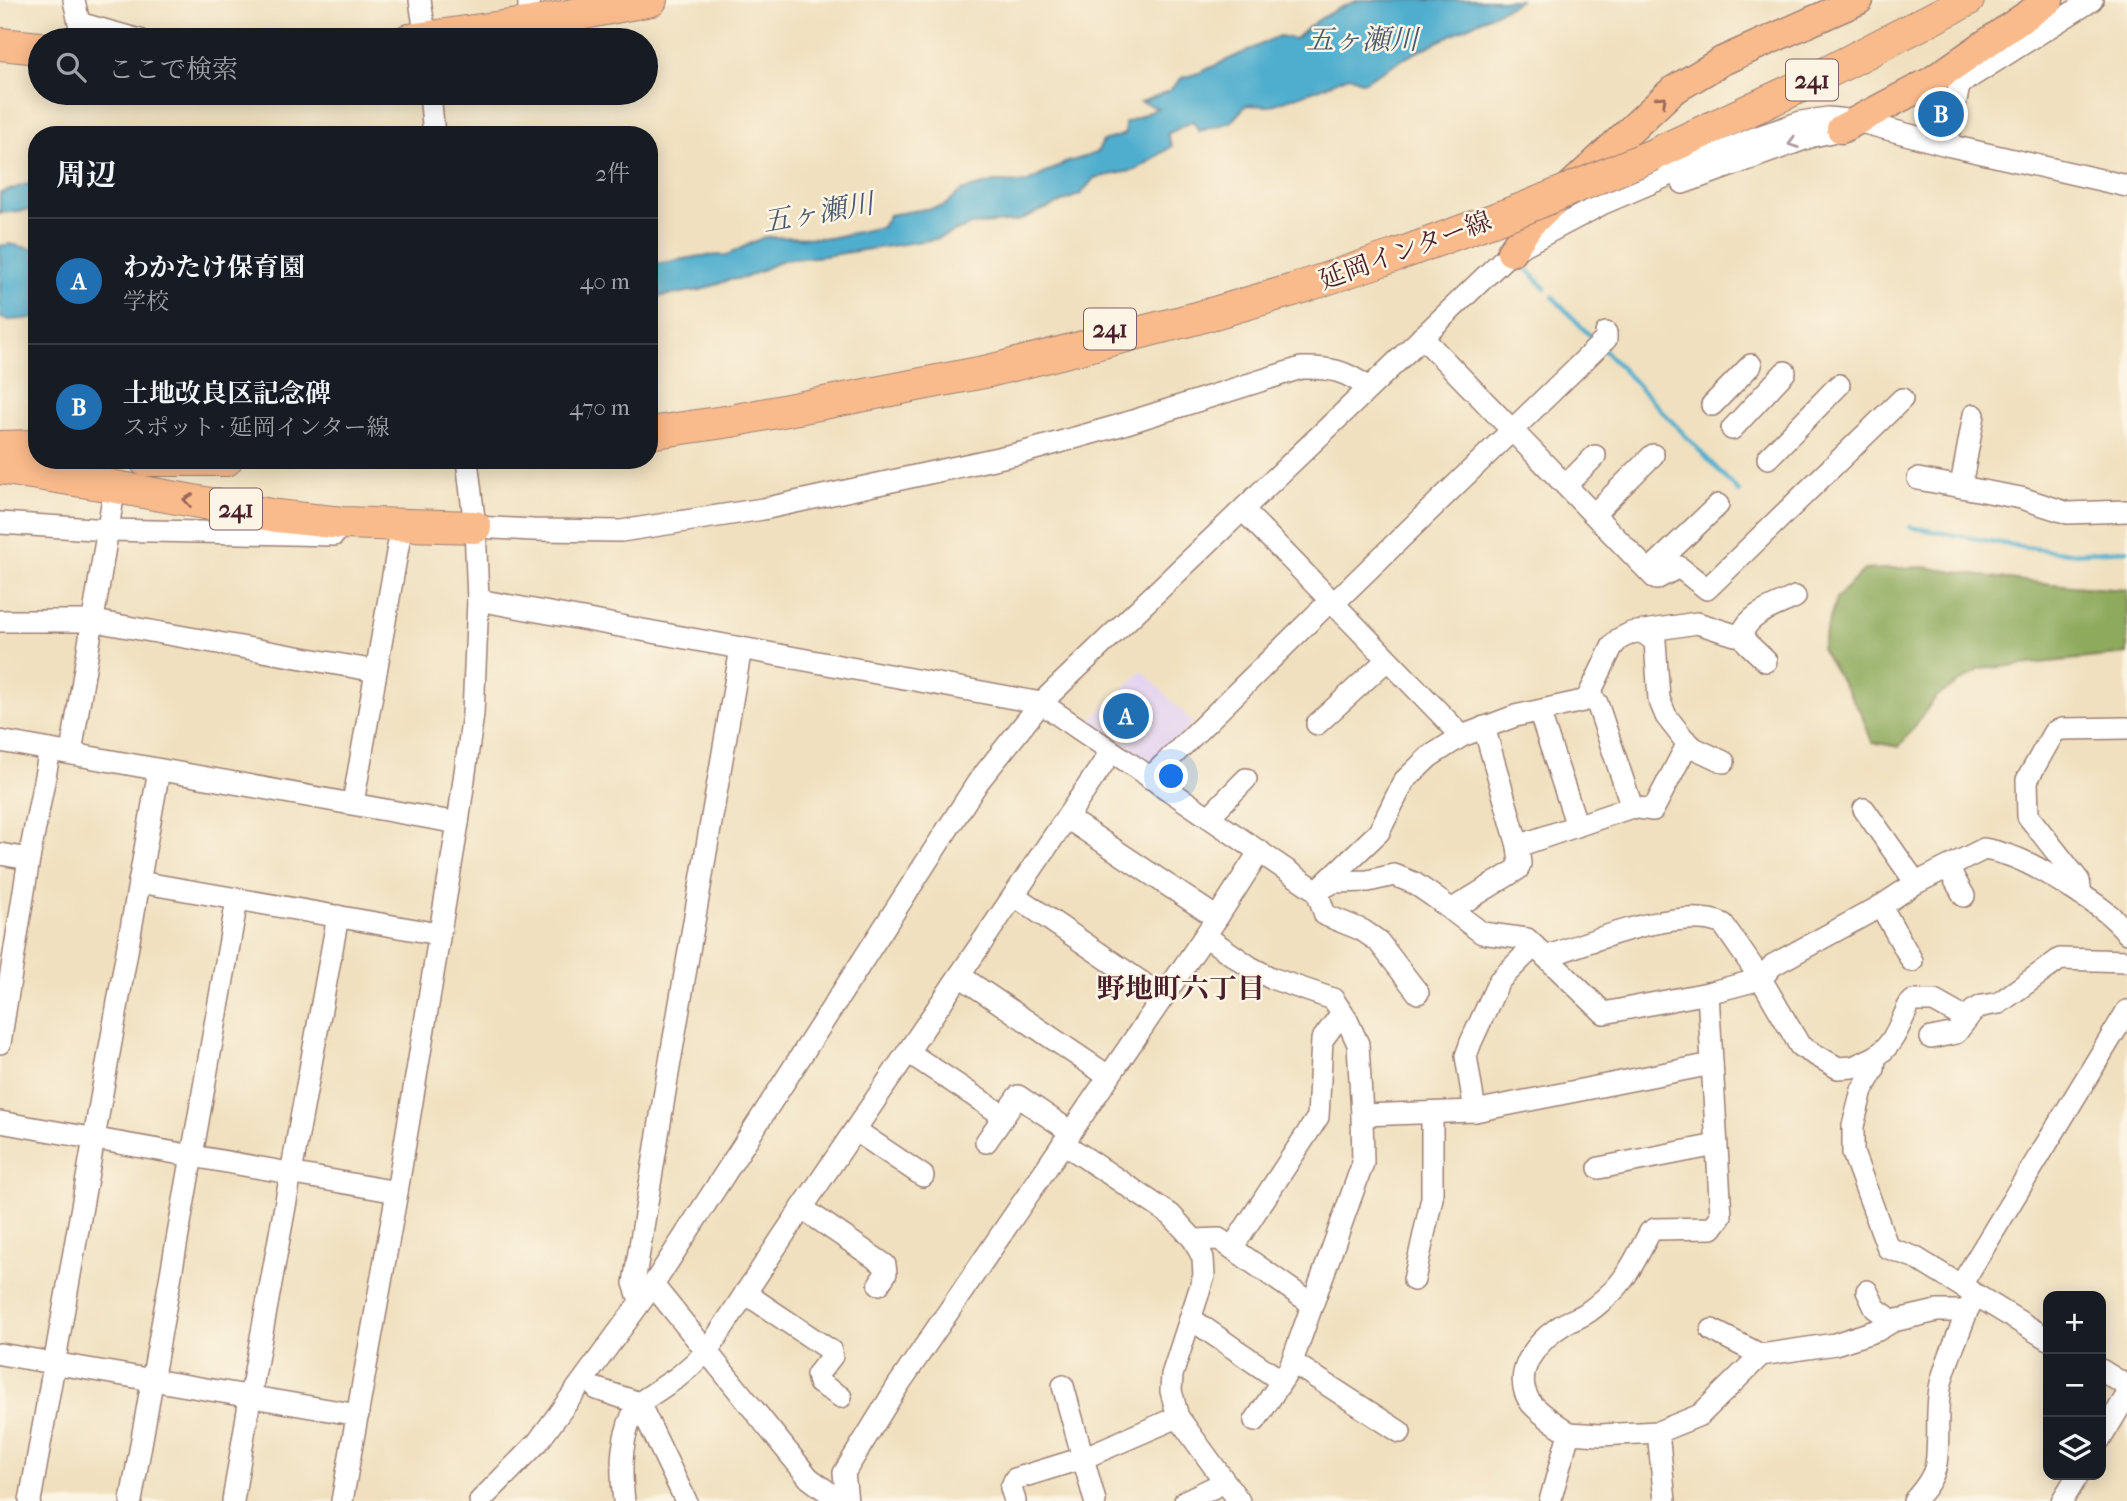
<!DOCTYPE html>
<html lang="ja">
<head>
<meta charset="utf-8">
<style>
	body { margin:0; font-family:"IM FELL French Canon","Noto Serif JP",serif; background:#20242c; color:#f1f3f6 }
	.controls { position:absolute; right:21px; bottom:21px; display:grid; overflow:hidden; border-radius:14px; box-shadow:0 4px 18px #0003 }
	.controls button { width:63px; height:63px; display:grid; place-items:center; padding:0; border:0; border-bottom:2px solid #363941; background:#171b24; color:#f1f3f6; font:35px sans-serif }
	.you { position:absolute; left:1172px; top:777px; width:24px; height:24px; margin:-18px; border:5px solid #fff; border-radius:50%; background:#1a73e8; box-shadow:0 0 0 10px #1a73e833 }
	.badge { display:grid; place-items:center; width:46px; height:46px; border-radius:50%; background:#1f6fb2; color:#fff; font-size:23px; font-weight:700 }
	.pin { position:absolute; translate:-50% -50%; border:4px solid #fff; box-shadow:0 2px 7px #0006 }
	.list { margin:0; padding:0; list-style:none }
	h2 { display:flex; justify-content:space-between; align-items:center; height:91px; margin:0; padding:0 28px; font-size:30px }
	h2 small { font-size:23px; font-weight:400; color:#9ea1a6 }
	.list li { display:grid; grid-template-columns:46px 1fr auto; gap:21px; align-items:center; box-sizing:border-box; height:126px; padding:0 28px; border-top:2px solid #363941 }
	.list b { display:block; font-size:26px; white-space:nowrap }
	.list p { margin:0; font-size:23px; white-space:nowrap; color:#9ea1a6 }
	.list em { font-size:23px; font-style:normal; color:#9ea1a6 }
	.icon { flex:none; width:38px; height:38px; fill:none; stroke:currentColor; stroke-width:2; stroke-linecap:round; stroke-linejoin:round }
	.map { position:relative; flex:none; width:2127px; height:1501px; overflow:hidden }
	.search { position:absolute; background:#171b24; box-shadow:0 4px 18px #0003; left:28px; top:28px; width:630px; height:77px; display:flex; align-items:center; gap:18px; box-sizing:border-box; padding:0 24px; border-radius:38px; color:#9ea1a6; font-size:26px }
	.panel { position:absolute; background:#171b24; box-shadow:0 4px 18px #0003; left:28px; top:126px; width:630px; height:343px; border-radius:28px }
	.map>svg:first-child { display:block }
	.built { fill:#e4d3f1 }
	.forest { fill:#8eaa5d; stroke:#6c6444; stroke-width:2 }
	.water { fill:#4faece; stroke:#4c667c; stroke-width:2 }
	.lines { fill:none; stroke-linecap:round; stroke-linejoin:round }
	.stream { stroke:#4faece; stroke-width:4.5 }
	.minor-tunnel { stroke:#cfb9a1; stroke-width:21; stroke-dasharray:21 10; stroke-linecap:butt }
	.minor-casing { stroke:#9d8075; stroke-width:24 }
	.major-casing { stroke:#9d8075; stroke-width:31 }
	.highway-casing { stroke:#9d8075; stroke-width:34 }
	.minor { stroke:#fff; stroke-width:21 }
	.major { stroke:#fabb8c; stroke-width:28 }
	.highway { stroke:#fabb8c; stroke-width:32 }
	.highway-bridge-casing { stroke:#9d8075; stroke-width:34; stroke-linecap:butt }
	.highway-bridge { stroke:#fabb8c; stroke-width:32 }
	.oneway { stroke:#996557 }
	.oneway2 { stroke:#ae9aa0 }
	.labels { text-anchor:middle; stroke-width:5; stroke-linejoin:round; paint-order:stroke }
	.shield { fill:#fcf5e5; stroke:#7f5f63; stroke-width:2 }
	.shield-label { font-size:24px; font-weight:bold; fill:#4a1f2b }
	.street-label { font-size:26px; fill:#4a1f2b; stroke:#fcf5e5 }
	.water-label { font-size:28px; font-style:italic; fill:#4c586c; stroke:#fcf5e5 }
	.neighbourhood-label { font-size:28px; font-weight:bold; fill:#4a1f2b; stroke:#fcf5e5 }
</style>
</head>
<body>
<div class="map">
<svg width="2127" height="1501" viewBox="0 0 2127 1501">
	<rect width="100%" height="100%" fill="#fcf5e5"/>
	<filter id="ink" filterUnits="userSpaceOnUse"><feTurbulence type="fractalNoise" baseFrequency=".0143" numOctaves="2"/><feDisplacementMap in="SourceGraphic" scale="14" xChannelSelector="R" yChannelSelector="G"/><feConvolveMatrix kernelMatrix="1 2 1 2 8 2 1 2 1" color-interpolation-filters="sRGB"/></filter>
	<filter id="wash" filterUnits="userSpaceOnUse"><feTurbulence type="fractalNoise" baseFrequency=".00686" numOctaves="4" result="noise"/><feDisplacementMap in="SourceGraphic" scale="28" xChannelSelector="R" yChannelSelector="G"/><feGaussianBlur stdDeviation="1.57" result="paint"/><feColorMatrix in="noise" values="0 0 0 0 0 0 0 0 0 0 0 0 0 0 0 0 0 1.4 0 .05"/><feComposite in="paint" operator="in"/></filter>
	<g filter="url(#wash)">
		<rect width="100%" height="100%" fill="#f0e0bf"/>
		<polygon class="built" points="1141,672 1144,672 1193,723 1151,768 1086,725"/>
		<path class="forest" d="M1923 567C1991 578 2058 586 2127 590V654L1981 669 1936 697 1899 747 1872 742 1861 713 1821 648 1836 599 1864 570Z"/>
		<g class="water">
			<path d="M1359 0H1521L1405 58 1363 82 1349 76 1318 89 1269 106 1246 105 1231 122 1199 131 1193 121 1167 134 1172 146 1136 170 1094 178 1081 194 1017 221 971 225 936 239 824 256 783 260 745 278 729 280 701 290 649 298V265L701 256 727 255 764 237 829 238 882 227 889 215 944 206 961 191 995 182 1026 183 1065 163 1097 153 1103 141 1125 134V123L1158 108 1141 102 1169 91 1182 78 1199 73 1279 36 1295 39C1313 22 1335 8 1359 0Z"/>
			<polygon points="27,184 37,188 37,209 0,213 0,193"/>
			<polygon points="10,244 37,250 37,318 10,320 0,318 0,246"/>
		</g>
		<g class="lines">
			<g class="stream">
				<polyline points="1527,269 1545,288"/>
				<polyline points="1553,297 1595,341"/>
				<polyline points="1603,349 1739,492"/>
				<polyline points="1910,527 2023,547 2069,553 2127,550"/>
			</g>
		</g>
	</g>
	<g filter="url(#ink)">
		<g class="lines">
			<polyline class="minor-tunnel" points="112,498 113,460"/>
			<g class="minor-casing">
				<g id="minor">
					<polyline points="74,0 79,23 140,40"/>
					<polyline points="420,0 426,40"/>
					<polyline points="529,0 529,18 532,23"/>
					<polyline points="430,93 434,135"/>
					<polyline points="1947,145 1959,86 1967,79 2092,0"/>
					<polyline points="1683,183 1813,136 1845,129"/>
					<polyline points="1422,337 1656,579 1679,567 1707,589 1902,399"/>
					<polyline points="1712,405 1751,365"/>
					<polyline points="1732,429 1785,372"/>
					<polyline points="1768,458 1839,385"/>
					<polyline points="1918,479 2021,498 2068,513 2127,511"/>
					<polyline points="1566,485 1595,456"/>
					<polyline points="1961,486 1974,415"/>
					<polyline points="1243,510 1462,736"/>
					<polyline points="1594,514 1653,455"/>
					<polyline points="0,523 109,530 334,535"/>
					<path d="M475 527 533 530 621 531 763 509 1021 453 1117 426 1301 368C1331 367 1345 371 1369 388"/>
					<polyline points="1649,571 1718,505"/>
					<polyline points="478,600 1041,703 1317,891 1325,915 1362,930 1378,941 1418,993"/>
					<polyline points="1333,604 1606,339 1606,333"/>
					<polyline points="0,621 94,621 376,671"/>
					<polyline points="1642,632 1655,641 1659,699 1666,716 1683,738 1694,748 1724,762"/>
					<path d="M1766 661 1747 643 1742 634C1749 613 1777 606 1795 597"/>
					<polyline points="1588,697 1597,703 1632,807"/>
					<polyline points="1539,711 1577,826"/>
					<polyline points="1317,724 1387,660"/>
					<polyline points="0,741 458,823"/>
					<polyline points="71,753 112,504"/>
					<polyline points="1150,778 1330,601"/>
					<polyline points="353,803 402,524 393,528"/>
					<polyline points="1864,809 1916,883"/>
					<polyline points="1209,817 1246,779"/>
					<polyline points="1067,818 1217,918"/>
					<polyline points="1518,846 1632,807 1653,810 1688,743"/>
					<polyline points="0,854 29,859"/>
					<polyline points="1948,868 1964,896"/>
					<polyline points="139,882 439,934"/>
					<polyline points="1321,887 1379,832 1404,781 1429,757 1462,736 1515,716 1583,701 1588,697 1612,647 1619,639 1631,633 1697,623 1735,635 1742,634"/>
					<path d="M1317 891 1334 882 1368 881 1394 875 1414 883 1433 896 1482 933 1527 939 1604 1013 1708 993 1761 979 1773 965 1881 906 1916 883 1984 849C2019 855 2042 870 2072 889 2093 902 2112 914 2127 933"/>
					<polyline points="2081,895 2079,881 2028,816 2027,780 2054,732 2062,729 2127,728"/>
					<polyline points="1015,896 1163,997"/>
					<polyline points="1881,906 1912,961"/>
					<polyline points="1451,910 1518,869 1520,864 1518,846 1484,727"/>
					<polyline points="1205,936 1250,967 1271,978 1333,999 1347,1020 1358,1044 1362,1115 1363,1163 1289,1370 1255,1421"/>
					<path d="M1546 957C1589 942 1680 905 1723 924L1761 979 1800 1046 1838 1068 1853 1067 1875 1057 1874 1069 1862 1090 1853 1126V1153L1888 1248 1914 1257 2048 1339"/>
					<polyline points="960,976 1108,1076"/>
					<polyline points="1931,1038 1956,1033 1973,1011 1982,1006 1999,1003 2060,959 2127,961"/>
					<polyline points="0,1043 29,859 50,750"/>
					<polyline points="908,1052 1004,1116"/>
					<path d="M1875 1057C1893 1046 1900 1024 1909 1005L1913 1001H1934L1966 1019"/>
					<polyline points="1475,1111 1466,1056 1471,1042 1499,981 1534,946"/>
					<polyline points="1362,1115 1475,1111 1712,1064"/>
					<polyline points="0,1122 397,1192"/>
					<polyline points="855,1130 923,1176"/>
					<polyline points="986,1142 1018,1096 1071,1132"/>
					<polyline points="1063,1143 1171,1215 1194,1240 1203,1258 1204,1276 1172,1375 1171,1391 1178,1417"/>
					<polyline points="1599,1168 1716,1145"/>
					<polyline points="802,1208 885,1265 886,1273 879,1284"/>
					<polyline points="1194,1240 1219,1239 1312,1304"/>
					<polyline points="1232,1248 1318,1117 1322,1040 1342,1013"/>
					<polyline points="1414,1280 1432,1198 1432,1113"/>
					<polyline points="653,1285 809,1478 840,1501"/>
					<polyline points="1961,1285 2127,1011"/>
					<polyline points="1867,1291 1875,1308 1893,1321"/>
					<polyline points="745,1293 831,1351 832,1356 817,1375 819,1383 841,1397"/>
					<polyline points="640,1301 634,1283 667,1079 741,648"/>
					<polyline points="1191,1319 1280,1380"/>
					<polyline points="1712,1330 1761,1355"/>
					<polyline points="0,1354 358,1415"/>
					<polyline points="1292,1362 1400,1432"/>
					<polyline points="2101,1370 2127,1386"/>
					<polyline points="1063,1386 1095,1501"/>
					<polyline points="597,1389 639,1403 678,1377 706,1353 783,1236 1111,752"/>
					<polyline points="1658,1432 1665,1501"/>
					<path d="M1569 1433C1557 1424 1541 1415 1531 1403 1509 1373 1538 1340 1564 1324 1572 1320 1581 1317 1588 1312 1597 1306 1605 1298 1613 1291 1629 1275 1639 1252 1650 1232L1655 1229 1712 1228 1721 1216 1708 993"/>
					<polyline points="2101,1438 2127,1395"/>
					<polyline points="30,1501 159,770"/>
					<polyline points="131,1501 237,900"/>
					<polyline points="233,1501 250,1398 338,916"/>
					<polyline points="342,1501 397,1192 458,823 473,714 478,600 475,527 467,460"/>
					<polyline points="480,1501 538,1442 653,1285 978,782 1041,703 1511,252 1604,203 1755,138 1801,122 1828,118 1857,121 1947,145 2127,186"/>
					<path d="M624 1501C620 1468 620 1432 639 1403L686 1501"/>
					<polyline points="847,1501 844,1473 897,1387 1217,918 1260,851"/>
					<polyline points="1015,1501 1011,1488 1015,1479 1083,1458 1178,1417 1239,1501"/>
					<polyline points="1185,1501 1225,1482"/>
					<polyline points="1550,1501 1569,1433 1600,1435 1658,1432 1700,1415 1761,1355 1835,1344 1878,1330 1893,1321 1937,1311 1967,1311 1975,1296"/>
					<path d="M1914 1501C1923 1491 1934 1478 1936 1464 1940 1438 1935 1410 1941 1383 1947 1358 1959 1335 1967 1311"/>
					<polyline points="2062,1501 2078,1475"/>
				</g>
			</g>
			<g class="major-casing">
				<g id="major">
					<polyline points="1841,129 1930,82 2049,0"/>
					<polyline points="1511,252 1530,224 1672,91 1722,61 1859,0"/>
				</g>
			</g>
			<g class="highway-casing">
				<g id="highway">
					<polyline points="408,40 532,23 651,0"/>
					<polyline points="0,44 40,48"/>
					<polyline points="1653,155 1799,87 1968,0"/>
					<polyline points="649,433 731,421 989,371 1197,318 1293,290 1397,255"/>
					<polyline points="0,447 37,446"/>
					<polyline points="145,460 226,460"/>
					<polyline points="0,468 94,483 276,516 342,523 475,527"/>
				</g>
			</g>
			<use href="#minor" class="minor"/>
			<use href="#major" class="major"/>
			<use href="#highway" class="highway"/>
			<g class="highway-bridge-casing">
				<polyline id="highway-bridge" points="1397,255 1525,208 1653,155"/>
			</g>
			<use href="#highway-bridge" class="highway-bridge"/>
		</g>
		<defs><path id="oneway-chevron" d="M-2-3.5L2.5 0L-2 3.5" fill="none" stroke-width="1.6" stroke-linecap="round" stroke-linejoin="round" transform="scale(1.75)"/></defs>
		<g class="oneway">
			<use href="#oneway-chevron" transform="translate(1662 100) rotate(-42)"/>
			<use href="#oneway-chevron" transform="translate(188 500) rotate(-170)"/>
		</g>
		<use class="oneway2" href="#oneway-chevron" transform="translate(1793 143) rotate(160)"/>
	</g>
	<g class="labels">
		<g class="shield">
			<rect x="1786" y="59.5" width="52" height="41" rx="5"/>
			<rect x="1084" y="308.5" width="52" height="41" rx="5"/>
			<rect x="210" y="488.5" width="52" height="41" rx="5"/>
		</g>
		<g class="shield-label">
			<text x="1812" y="88">241</text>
			<text x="1110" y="337">241</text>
			<text x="236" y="517">241</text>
		</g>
		<g class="street-label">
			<text transform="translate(1405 250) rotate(-20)" y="9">延岡インター線</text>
		</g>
		<g class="water-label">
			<text x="1362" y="49">五ヶ瀬川</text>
			<text transform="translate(818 212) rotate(-10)" y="10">五ヶ瀬川</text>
		</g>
		<g class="neighbourhood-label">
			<text x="1181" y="998">野地町六丁目</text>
		</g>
	</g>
</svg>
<div class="controls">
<button>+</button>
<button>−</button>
<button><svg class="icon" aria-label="layers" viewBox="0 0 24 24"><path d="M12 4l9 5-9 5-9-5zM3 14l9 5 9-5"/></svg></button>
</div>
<div class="you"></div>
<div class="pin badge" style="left:1126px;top:716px">A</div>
<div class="pin badge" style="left:1941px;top:114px">B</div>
<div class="search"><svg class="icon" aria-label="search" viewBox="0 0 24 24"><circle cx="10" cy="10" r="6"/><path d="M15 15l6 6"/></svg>ここで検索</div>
<section class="panel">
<h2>周辺<small>2件</small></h2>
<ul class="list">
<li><span class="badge">A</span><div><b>わかたけ保育園</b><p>学校</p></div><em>40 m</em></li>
<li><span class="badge">B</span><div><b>土地改良区記念碑</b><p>スポット · 延岡インター線</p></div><em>470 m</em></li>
</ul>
</section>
</div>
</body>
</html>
